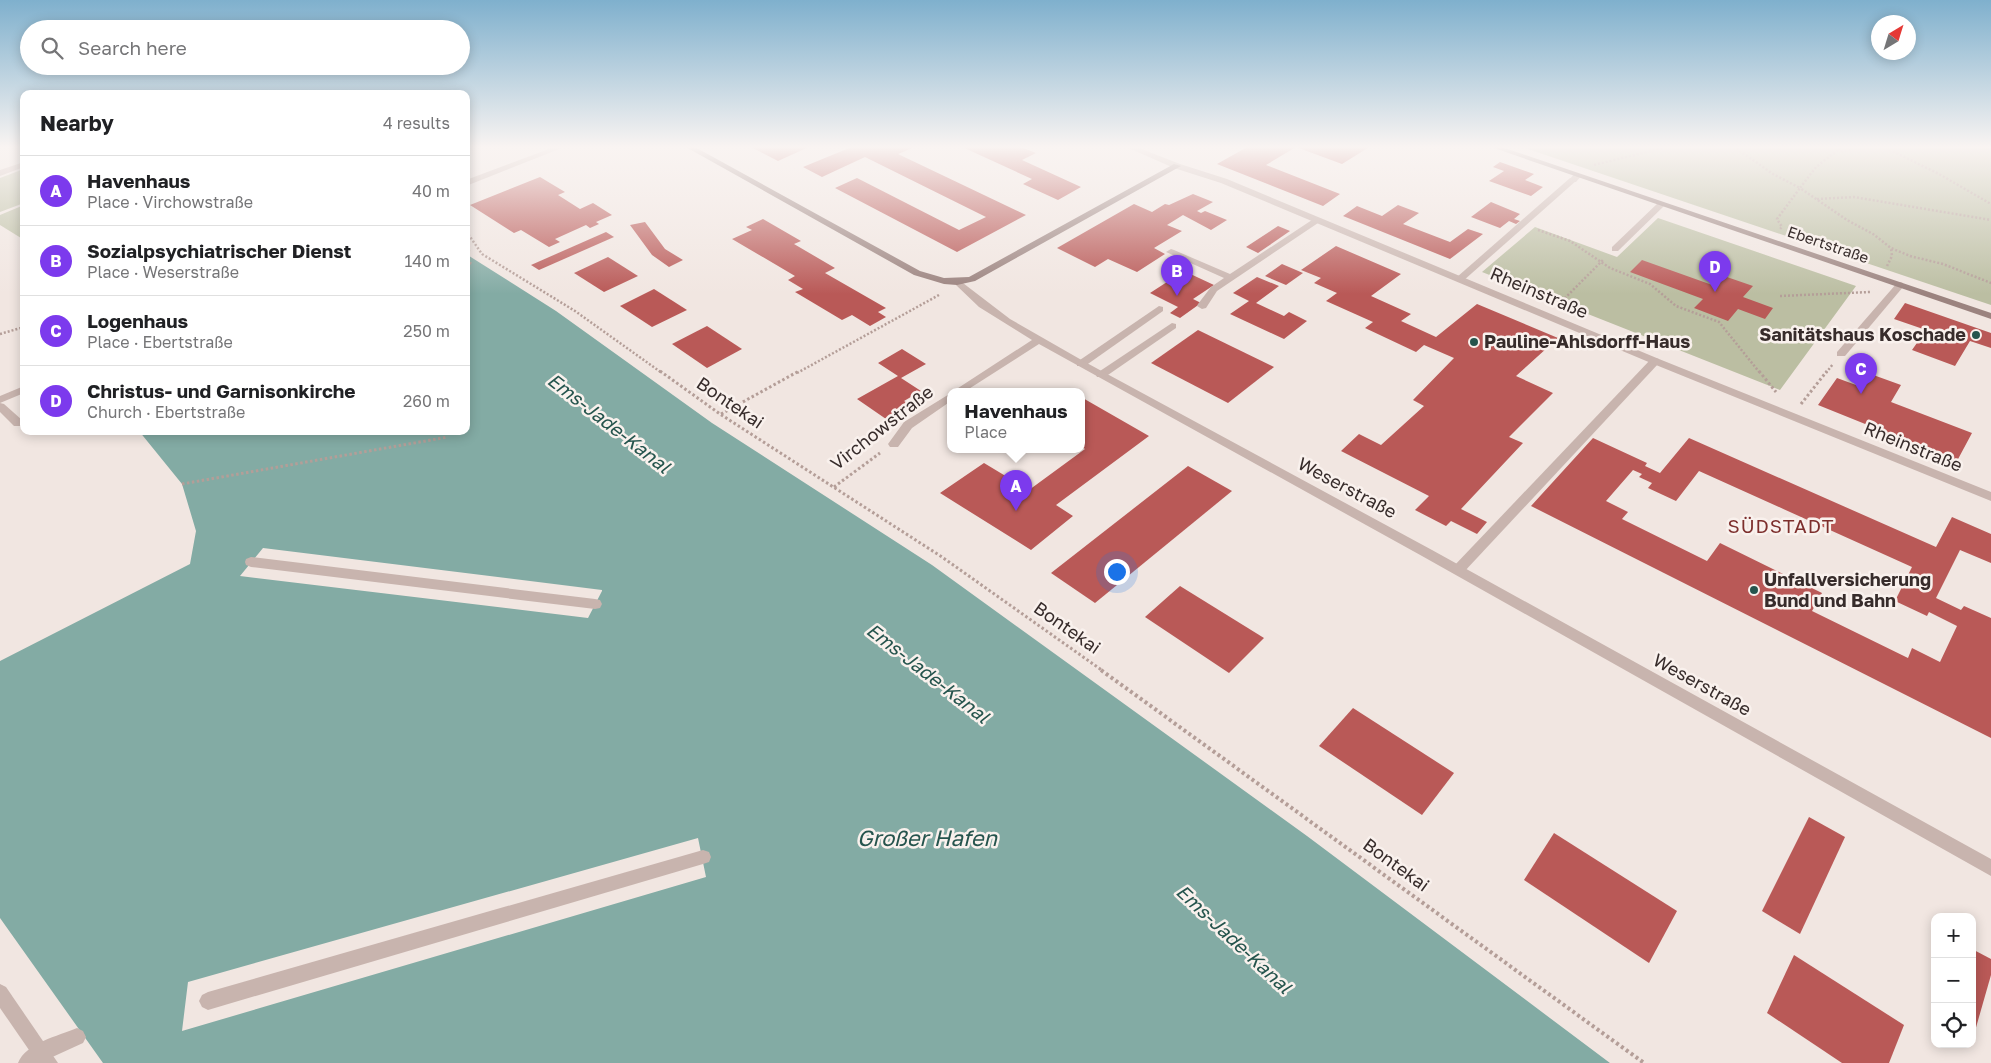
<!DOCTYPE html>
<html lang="en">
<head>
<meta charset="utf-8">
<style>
	body { margin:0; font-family:"Golos Text",sans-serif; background:#f2f2f2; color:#202124 }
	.controls { position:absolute; right:15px; bottom:15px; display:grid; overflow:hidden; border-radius:10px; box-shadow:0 2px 12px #0003 }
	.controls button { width:45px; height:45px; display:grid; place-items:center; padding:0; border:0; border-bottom:1px solid #e0e0e0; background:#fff; color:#202124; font:25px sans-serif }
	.compass { position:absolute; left:1871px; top:15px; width:45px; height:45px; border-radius:50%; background:#fff; box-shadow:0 2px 12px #0003; rotate:38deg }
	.you { position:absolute; left:1116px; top:571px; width:18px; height:18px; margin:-12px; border:4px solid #fff; border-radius:50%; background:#1a73e8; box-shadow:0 0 0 8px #1a73e833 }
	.badge { display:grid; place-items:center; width:32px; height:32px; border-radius:50%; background:#7c3aed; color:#fff; font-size:16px; font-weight:700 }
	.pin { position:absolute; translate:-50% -41px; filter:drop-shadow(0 1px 2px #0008) }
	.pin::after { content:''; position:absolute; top:26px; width:18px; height:15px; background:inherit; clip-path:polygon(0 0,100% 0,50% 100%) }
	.popup { position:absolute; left:947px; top:388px; width:138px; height:65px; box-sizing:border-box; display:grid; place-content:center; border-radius:10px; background:#fff; filter:drop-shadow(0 1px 4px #0005); font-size:16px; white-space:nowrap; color:#757577 }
	.popup b { font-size:19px; color:#202124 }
	.popup::after { content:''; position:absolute; left:50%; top:100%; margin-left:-10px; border:10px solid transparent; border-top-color:#fff }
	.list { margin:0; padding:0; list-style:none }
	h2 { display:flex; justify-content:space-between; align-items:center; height:65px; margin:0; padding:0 20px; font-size:21px }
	h2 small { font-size:16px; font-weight:400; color:#757577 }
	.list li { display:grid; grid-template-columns:32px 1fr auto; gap:15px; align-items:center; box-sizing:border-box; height:70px; padding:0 20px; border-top:1px solid #e0e0e0 }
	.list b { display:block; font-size:19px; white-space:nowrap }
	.list p { margin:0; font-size:16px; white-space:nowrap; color:#757577 }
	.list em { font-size:16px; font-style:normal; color:#757577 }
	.icon { flex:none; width:28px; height:28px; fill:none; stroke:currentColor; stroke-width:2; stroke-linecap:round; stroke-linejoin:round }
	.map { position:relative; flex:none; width:1991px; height:1063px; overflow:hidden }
	.search { position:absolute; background:#fff; box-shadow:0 2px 12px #0003; left:20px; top:20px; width:450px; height:55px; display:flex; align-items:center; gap:12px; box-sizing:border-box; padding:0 18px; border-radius:28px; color:#757577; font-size:19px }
	.panel { position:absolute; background:#fff; box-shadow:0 2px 12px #0003; left:20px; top:90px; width:450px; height:345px; border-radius:10px }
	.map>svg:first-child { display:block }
	.green { fill:#bbbea2 }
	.water { fill:#83aba4; fill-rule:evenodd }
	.building { fill:#b95957; fill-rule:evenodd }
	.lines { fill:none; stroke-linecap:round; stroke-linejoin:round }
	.path-far2 { stroke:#b49e98; stroke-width:2.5; stroke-dasharray:2 2; stroke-linecap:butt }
	.path-far1 { stroke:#b49e98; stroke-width:3; stroke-dasharray:2.5 2.5; stroke-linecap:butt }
	.path { stroke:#b49e98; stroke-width:4; stroke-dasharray:3 3; stroke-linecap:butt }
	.lane { fill:#c8b4ae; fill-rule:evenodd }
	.street { fill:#c8b4ae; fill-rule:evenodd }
	.secondary { fill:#9b837f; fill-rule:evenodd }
	.poi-dot { fill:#25544d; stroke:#f9f1ed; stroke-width:2 }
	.labels { text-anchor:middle; stroke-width:5; stroke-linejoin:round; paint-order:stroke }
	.far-street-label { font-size:15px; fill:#372c2b; stroke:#f9f1ed }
	.street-label { font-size:18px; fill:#372c2b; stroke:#f9f1ed }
	.poi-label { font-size:18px; font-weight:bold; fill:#372c2b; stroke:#f9f1ed; text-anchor:start }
	.water-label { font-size:19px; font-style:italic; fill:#25544d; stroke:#f9f1ed }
	.neighbourhood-label { font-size:19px; letter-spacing:1px; fill:#7d2f2d; stroke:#f9f1ed }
	.near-water-label { font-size:22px; font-style:italic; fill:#25544d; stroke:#f9f1ed }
</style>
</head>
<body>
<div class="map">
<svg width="1991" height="1063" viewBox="0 0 1991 1063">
	<rect width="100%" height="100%" fill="#f1e6e1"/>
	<g class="green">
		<polygon points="1519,146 1991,146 1991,305"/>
		<polygon points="24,169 24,203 0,212 0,178"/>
		<polygon points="24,205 24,237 21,238 0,225 0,215"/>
		<polygon points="1658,218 1856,286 1780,390 1482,272 1535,227 1617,257"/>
	</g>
	<path class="water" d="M466 254 556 311 712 423 932 565 1307 836 1610 1063H103L0 918V661L190 564 196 531 182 484 139 431H466ZM263 548 602 590V591L588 618 240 576ZM698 838 706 877 182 1031 188 982Z"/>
	<g class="building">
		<polygon points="749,146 811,146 778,161"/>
		<polygon points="854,146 917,146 898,154 1026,215 957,252 835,188 857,178 959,230 986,217 865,157 822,177 803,167"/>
		<polygon points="960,146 1018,146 1036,153 1022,160 1081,187 1058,200 1023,184 1032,179"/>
		<polygon points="1249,146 1371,146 1342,164 1296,147 1266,165 1340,194 1323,206 1217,164"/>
		<polygon points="1500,162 1534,174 1525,180 1543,187 1531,196 1489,181 1504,171 1493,167"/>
		<polygon points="540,177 565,192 558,195 580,209 593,203 612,215 596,222 599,224 590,228 586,225 555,239 560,242 549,247 521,230 514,233 470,205"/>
		<polygon points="1193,194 1213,202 1197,211 1201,213 1205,211 1227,220 1211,230 1183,215 1167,225 1182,231 1154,248 1165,254 1137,272 1108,259 1095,267 1057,248 1134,204 1152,212 1165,204 1169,205"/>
		<polygon points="1491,202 1520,214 1514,219 1520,221 1516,224 1509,221 1500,228 1471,217"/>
		<polygon points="1398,205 1419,213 1403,224 1450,242 1468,229 1483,234 1450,259 1343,216 1357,206 1382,216"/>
		<polygon points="763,219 801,241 794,244 835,268 825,273 886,308 878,312 886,317 870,326 852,315 842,320 795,292 803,289 788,280 795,276 732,239 752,230 746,227"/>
		<polygon points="645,222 665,249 683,260 669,267 652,255 630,225"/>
		<polygon points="1278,226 1290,231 1258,253 1246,247"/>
		<polygon points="606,232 614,237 539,270 531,265"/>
		<polygon points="1336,246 1401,274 1371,296 1411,314 1401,321 1436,337 1477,304 1558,338 1516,376 1553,393 1509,437 1523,443 1461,509 1487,522 1477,534 1451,521 1446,526 1415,510 1429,496 1341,451 1359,434 1381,445 1424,406 1413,400 1454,358 1424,345 1416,352 1365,328 1373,322 1326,301 1337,293 1314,283 1321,278 1301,270"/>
		<polygon points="608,257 638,276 604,292 574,273"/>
		<polygon points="1642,260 1715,286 1724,276 1753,286 1743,297 1773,308 1765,319 1738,309 1728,321 1694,308 1703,299 1630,272"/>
		<polygon points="1282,264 1303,273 1286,285 1265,276"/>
		<polygon points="1184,271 1214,285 1193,299 1201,303 1180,318 1170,313 1178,307 1150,293"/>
		<polygon points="1257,277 1279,286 1256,303 1284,316 1289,312 1307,321 1284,339 1230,314 1249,301 1233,293"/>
		<polygon points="654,289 687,310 652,327 620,306"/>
		<polygon points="1905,303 1991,333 1991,348 1970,341 1955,366 1912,350 1926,330 1894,319"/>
		<polygon points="707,326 742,349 707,368 672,344"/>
		<polygon points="1198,330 1274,367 1228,403 1151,363"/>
		<polygon points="902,349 926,364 901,378 921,391 904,401 909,404 886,419 857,399 898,376 878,363"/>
		<polygon points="1865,372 1901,385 1891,402 1972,433 1957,461 1818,405 1837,378 1856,385"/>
		<polygon points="1081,397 1149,436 1056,505 1073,516 1031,550 940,493 984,463 1029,490 1085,449 1081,446"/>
		<path d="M1593 438 1647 463 1645 466 1660 473 1689 438 1936 547 1952 517 1991 534V563L1960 550 1936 598 1961 610 1964 606 1991 618V738L1531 506ZM1633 470 1642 474 1639 477 1652 483 1648 488 1676 501 1699 471 1912 567 1895 601 1927 616 1929 612 1957 626 1940 662 1912 648 1908 658 1812 611 1822 593 1720 543 1707 561 1622 519 1628 512 1606 501Z"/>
		<polygon points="1188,466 1232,491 1095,603 1051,573"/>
		<polygon points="1180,586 1264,638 1229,673 1145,617"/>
		<polygon points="1353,708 1454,773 1422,815 1319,746"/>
		<polygon points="1809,817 1845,837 1800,934 1762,911"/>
		<polygon points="1554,833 1677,911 1649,963 1524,880"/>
		<polygon points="1972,949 1991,959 1991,975 1975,1031 1972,1029"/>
		<polygon points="1794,955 1904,1025 1889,1063 1842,1063 1767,1013"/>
	</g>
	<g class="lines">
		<g class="path-far2">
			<polyline points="1733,146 1773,174 1800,188 1777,219 1782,227 1780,229"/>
			<polyline points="1835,146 1840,151 1850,150 1844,146"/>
			<polyline points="1882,146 1939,174 1991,204"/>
			<polyline points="1838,150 1816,167 1800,188 1847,220 1873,234 1891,248 1910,256 1943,264 1991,283"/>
			<polyline points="1594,165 1671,146"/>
			<polyline points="1817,199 1854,197 1991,220"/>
			<polyline points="1538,230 1570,241 1610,268 1650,284 1676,306 1719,322 1760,373"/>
			<polyline points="466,231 482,254 575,311 662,373"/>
			<polyline points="466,251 470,250"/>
			<polyline points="466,261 472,264"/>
			<polyline points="1887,266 1892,256 1891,248"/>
			<polyline points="1780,296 1870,292"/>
			<polyline points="1559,304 1604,259"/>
			<polyline points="0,334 24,327"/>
			<polyline points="797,373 939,295"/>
			<polyline points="1826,373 1833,364"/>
		</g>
		<g class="path-far1">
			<polyline points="660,371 720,414 942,557 1103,671"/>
			<polyline points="1759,371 1776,392"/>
			<polyline points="1801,404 1827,371"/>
			<polyline points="721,414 799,371"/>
			<polyline points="182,484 448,437"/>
			<polyline points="834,487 880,453"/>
		</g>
		<polyline class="path" points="1101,670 1644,1063"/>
		<g class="lane">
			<polygon points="1570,178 1577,180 1463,281 1457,281 1457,277"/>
			<polygon points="1659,202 1666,204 1618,251 1612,251 1612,247"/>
			<polygon points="1315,218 1319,221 1318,223 1217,291 1206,308 1202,309 1197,306 1198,304 1211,287 1224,278 1166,252 1171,249 1174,250 1230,274"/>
			<polygon points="1159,306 1163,307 1163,311 1085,366 1077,366 1077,362"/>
			<polygon points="1172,323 1176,324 1176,328 1105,377 1097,377 1096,375 1097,373"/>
			<polygon points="1655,358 1659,359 1659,363 1463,573 1453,573 1452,570 1453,567 1651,359"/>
			<polygon points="0,403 4,404 22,420 24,423 22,426 14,426 0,412"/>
			<polygon points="251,557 595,599 600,600 602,604 600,608 595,609 251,567 246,565 245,562 246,559"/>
			<polygon points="703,850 709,852 711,857 709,862 703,864 208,1010 202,1007 199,1001 202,995 208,992"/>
			<path d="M77 1028 83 1031 86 1037 83 1043 48 1059 42 1063H18C26 1043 58 1036 77 1028Z"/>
		</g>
		<g class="street">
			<polygon points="557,146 567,146 466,186 466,180"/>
			<polygon points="1124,146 1134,146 1180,164 1227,179 1659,359 1991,492 1991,501 1651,363 1221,183 1174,168"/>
			<polygon points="24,162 24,167 0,176 0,170"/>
			<polygon points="1575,173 1582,175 1576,182 1570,182 1569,180"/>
			<polygon points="959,280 1010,319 1085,362 1432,550 1991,859 1991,876 1422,556 1039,344 964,392 952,392 1032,340 979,307 956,285 956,281"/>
			<polygon points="1900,282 1903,283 1903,287 1845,356 1837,356 1837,352 1897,283"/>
			<polygon points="24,386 24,393 0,403 0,396"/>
			<polygon points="951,393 951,401 912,428 898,447 890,447 888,444 904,422"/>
			<polygon points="0,984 6,987 58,1063 38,1063 0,1008"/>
		</g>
		<g class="secondary">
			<polygon points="684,146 693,146 920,271 944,278 969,277 1174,164 1181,166 975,281 957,285 944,284 914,275"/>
			<polygon points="1488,146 1499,146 1991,313 1991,319"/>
		</g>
	</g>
	<linearGradient id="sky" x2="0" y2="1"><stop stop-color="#7fb0cd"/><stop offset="0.5" stop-color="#f9f4f2"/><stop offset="1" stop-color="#f9f4f2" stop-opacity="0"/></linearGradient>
	<rect width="1991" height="294" fill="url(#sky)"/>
	<g class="poi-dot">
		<circle cx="1976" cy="335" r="5"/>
		<circle cx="1474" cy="342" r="5"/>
		<circle cx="1754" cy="590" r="5"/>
	</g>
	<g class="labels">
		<g class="far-street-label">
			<text transform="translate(1828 245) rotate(19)" y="5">Ebertstraße</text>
		</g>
		<g class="street-label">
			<text transform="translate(1539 293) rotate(23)" y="6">Rheinstraße</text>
			<text transform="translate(730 403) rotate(34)" y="6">Bontekai</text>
			<text transform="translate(882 428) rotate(-38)" y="6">Virchowstraße</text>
			<text transform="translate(1913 447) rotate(22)" y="6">Rheinstraße</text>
			<text transform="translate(1347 488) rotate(28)" y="6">Weserstraße</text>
			<text transform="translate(1067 628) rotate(35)" y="6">Bontekai</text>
			<text transform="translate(1702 685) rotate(29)" y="6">Weserstraße</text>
			<text transform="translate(1396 865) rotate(36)" y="6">Bontekai</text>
		</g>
		<g class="poi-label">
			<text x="1966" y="341" text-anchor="end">Sanitätshaus Koschade</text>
			<text x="1484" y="348">Pauline-Ahlsdorff-Haus</text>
			<text x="1764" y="586">Unfallversicherung<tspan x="1764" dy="21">Bund und Bahn</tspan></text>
		</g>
		<g class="water-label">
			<text transform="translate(609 423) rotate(38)" y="7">Ems-Jade-Kanal</text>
			<text transform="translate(928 673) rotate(38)" y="7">Ems-Jade-Kanal</text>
			<text transform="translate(1234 939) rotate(43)" y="7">Ems-Jade-Kanal</text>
		</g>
		<g class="neighbourhood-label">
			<text x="1781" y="533">SÜDSTADT</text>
		</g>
		<g class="near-water-label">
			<text x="927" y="846">Großer Hafen</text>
		</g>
	</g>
</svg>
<div class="controls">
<button>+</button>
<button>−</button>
<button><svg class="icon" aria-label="locate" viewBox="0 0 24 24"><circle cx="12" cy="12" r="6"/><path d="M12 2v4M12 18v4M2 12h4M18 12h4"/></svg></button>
</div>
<svg class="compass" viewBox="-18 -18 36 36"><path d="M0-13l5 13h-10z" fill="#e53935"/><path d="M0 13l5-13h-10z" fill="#757577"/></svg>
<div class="you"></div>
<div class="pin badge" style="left:1016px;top:511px">A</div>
<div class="popup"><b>Havenhaus</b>Place</div>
<div class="pin badge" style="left:1177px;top:296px">B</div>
<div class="pin badge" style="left:1861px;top:394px">C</div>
<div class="pin badge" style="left:1715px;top:292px">D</div>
<div class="search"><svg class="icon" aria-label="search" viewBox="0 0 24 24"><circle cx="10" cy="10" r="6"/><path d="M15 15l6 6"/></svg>Search here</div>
<section class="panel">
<h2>Nearby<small>4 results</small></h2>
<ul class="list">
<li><span class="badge">A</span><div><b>Havenhaus</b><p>Place · Virchowstraße</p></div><em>40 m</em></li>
<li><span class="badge">B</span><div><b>Sozialpsychiatrischer Dienst</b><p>Place · Weserstraße</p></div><em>140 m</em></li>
<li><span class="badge">C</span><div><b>Logenhaus</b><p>Place · Ebertstraße</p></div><em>250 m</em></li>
<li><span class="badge">D</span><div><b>Christus- und Garnisonkirche</b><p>Church · Ebertstraße</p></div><em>260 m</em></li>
</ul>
</section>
</div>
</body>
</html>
